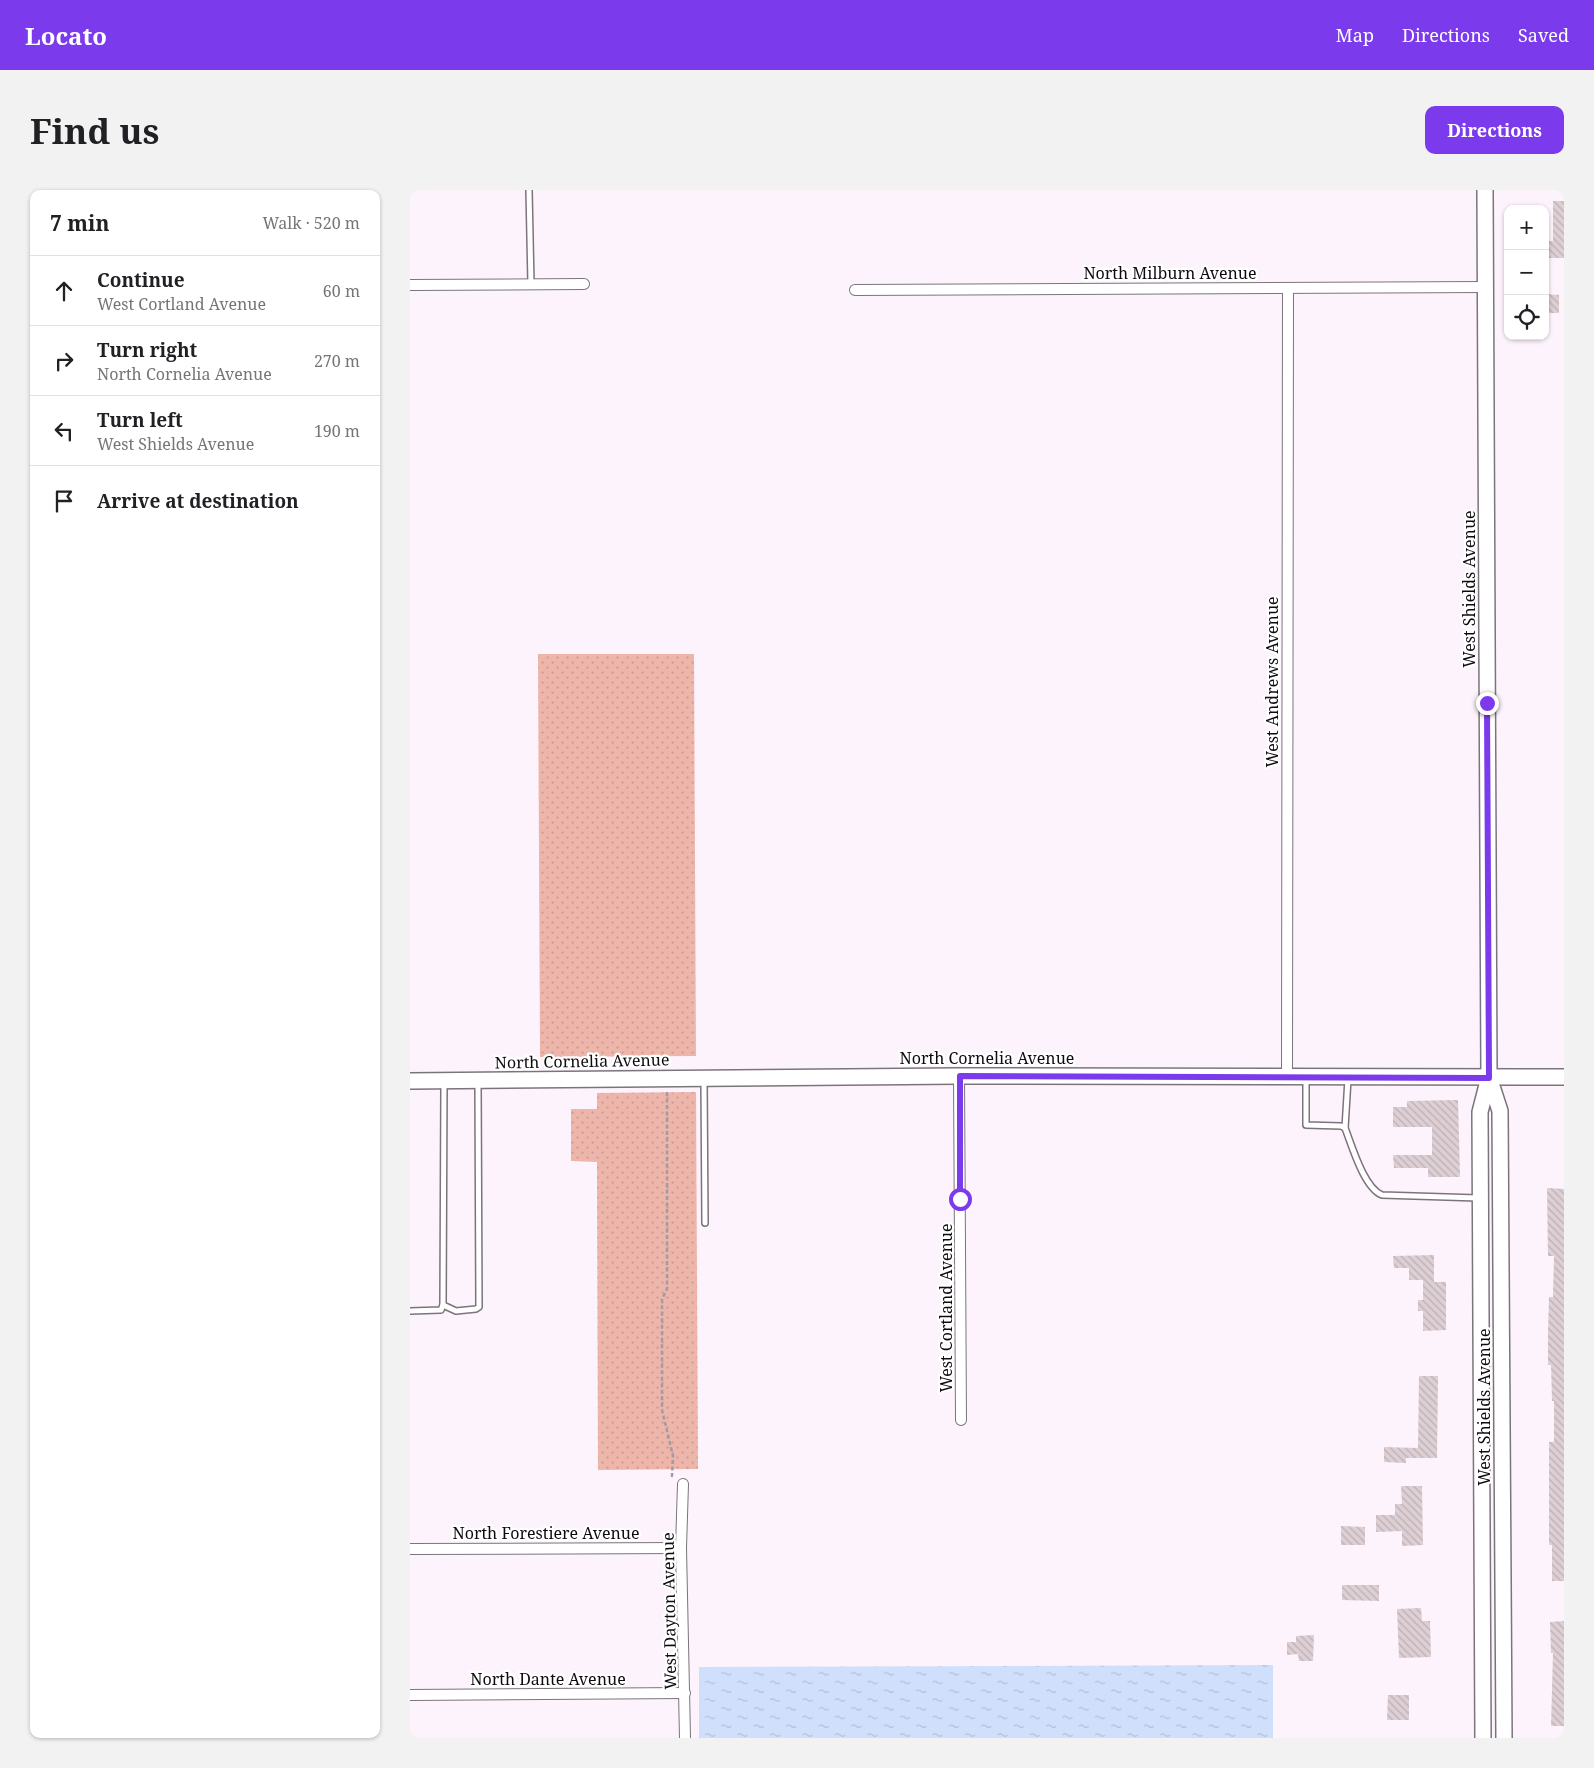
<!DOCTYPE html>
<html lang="en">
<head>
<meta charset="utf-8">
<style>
	body { margin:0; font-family:"Noto Serif",serif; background:#f2f2f2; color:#202124 }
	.controls { position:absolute; right:15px; top:15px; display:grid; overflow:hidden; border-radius:10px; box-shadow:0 1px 4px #0004 }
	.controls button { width:45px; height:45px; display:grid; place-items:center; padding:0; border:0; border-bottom:1px solid #e0e0e0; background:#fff; color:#202124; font:25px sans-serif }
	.stop { position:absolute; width:15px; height:15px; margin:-11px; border:4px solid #7c3aed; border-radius:50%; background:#fff }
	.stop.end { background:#7c3aed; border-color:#fff; box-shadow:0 1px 5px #0008 }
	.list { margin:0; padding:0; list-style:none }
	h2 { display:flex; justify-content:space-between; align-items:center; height:65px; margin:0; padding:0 20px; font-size:21px }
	h2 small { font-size:16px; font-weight:400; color:#757577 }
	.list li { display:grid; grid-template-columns:32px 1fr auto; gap:15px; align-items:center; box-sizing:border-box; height:70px; padding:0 20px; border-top:1px solid #e0e0e0 }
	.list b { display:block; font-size:19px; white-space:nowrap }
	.list p { margin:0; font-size:16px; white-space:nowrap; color:#757577 }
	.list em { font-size:16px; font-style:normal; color:#757577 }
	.icon { flex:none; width:28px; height:28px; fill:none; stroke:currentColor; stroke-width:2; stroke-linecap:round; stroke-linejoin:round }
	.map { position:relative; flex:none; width:1154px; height:1548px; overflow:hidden; border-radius:10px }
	header { display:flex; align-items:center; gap:30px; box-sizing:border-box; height:70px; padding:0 25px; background:#7c3aed; color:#fff }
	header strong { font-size:24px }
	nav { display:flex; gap:28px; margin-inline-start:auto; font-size:18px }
	.intro { display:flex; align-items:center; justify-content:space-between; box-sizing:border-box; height:120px; padding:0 30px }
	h1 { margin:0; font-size:35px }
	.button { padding:12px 22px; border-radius:10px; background:#7c3aed; color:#fff; font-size:18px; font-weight:700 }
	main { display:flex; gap:30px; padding:0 30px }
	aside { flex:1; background:#fff; border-radius:10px; box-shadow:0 1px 4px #0004 }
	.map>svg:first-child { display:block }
	.grass { fill:url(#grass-dots) }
	.water { fill:url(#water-ripples) }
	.building { fill:url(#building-back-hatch) }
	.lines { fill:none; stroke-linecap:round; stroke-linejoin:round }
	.lane-casing { stroke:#7c747c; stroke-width:8 }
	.street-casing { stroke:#7c747c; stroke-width:12 }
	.secondary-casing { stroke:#7c747c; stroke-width:18 }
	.path { stroke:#a29ba2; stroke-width:2.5; stroke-dasharray:4 2.5; stroke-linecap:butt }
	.lane { stroke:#fff; stroke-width:5 }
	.street { stroke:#fff; stroke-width:10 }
	.secondary { stroke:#fff; stroke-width:15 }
	.route { stroke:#7c3aed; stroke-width:6 }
	.labels { text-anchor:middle; stroke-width:4.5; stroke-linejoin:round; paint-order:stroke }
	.street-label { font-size:16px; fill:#0e0b0e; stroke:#fff }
</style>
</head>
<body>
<header>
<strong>Locato</strong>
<nav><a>Map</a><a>Directions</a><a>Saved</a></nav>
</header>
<div class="intro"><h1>Find us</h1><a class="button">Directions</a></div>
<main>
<aside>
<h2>7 min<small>Walk · 520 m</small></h2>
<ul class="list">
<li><svg class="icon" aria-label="ahead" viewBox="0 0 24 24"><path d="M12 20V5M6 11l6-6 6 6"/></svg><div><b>Continue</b><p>West Cortland Avenue</p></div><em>60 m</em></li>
<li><svg class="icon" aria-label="right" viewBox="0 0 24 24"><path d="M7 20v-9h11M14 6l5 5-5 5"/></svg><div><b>Turn right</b><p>North Cornelia Avenue</p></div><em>270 m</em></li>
<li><svg class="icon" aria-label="left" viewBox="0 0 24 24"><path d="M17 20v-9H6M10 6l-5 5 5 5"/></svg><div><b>Turn left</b><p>West Shields Avenue</p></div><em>190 m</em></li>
<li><svg class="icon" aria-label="arrive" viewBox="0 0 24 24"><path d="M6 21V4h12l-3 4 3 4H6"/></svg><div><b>Arrive at destination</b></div></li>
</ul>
</aside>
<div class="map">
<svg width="1154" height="1548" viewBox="0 0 1154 1548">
	<defs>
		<pattern id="grass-dots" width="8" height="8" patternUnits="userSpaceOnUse" patternTransform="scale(1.25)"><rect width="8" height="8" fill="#eeb6ab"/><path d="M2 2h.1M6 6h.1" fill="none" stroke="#cb9b92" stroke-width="1.8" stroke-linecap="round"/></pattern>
		<pattern id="water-ripples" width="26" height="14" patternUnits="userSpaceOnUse" patternTransform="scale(1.25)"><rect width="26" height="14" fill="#d0e0fc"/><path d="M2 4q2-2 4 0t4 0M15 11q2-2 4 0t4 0" fill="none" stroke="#b1bfd7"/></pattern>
		<pattern id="building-back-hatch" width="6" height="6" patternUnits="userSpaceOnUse" patternTransform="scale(1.25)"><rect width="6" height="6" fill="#ddcfd3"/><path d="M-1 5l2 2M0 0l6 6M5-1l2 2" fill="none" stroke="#bcb0b4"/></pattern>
	</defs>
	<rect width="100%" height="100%" fill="#fdf3fd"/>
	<g class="grass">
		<polygon points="128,464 284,464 286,866 130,867"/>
		<polygon points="286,902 288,1279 188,1280 187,972 161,971 161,919 187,919 187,903"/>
	</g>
	<polygon class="water" points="863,1475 863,1548 289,1548 289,1477"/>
	<g class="building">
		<polygon points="1143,11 1154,11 1154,68 1137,68 1137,51 1143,51"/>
		<polygon points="1135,104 1149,105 1149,123 1135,123"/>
		<polygon points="1048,910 1050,987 1018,987 1018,978 984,978 983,965 1022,965 1022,937 983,937 983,917 997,917 997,911"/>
		<polygon points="1137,998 1154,999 1154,1391 1142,1391 1142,1355 1139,1355 1139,1252 1144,1252 1144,1211 1142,1211 1141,1175 1138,1175 1138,1143 1139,1107 1143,1107 1144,1066 1138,1066"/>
		<polygon points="1024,1065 1024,1092 1036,1092 1036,1140 1013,1141 1013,1121 1008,1121 1008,1110 1013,1110 1013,1090 999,1090 999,1078 984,1078 983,1066"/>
		<polygon points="1009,1186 1028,1186 1027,1268 996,1268 996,1273 974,1272 974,1257 1008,1258"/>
		<polygon points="991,1296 1012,1296 1013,1355 992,1356 992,1341 966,1342 966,1325 985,1325 985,1314 992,1314"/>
		<polygon points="931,1336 955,1337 955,1355 931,1355"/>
		<polygon points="932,1395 969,1395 969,1411 932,1410"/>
		<polygon points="1011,1418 1012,1431 1020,1431 1021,1467 989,1468 987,1419"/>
		<polygon points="1154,1431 1154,1536 1141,1536 1143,1463 1141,1463 1140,1432"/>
		<polygon points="904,1445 903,1471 889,1471 888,1464 877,1465 877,1452 886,1452 886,1446"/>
		<polygon points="978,1505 999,1505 999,1530 977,1530"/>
	</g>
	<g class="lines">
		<g class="lane-casing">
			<g id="lane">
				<polyline points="119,0 121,94"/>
				<path d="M896 889V935L931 936 935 938C942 956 954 998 972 1005L1068 1008"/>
				<polyline points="294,891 295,1033"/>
				<polyline points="935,938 938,889"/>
				<polyline points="33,1115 46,1121 66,1119 69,1117 68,893"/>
				<polyline points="0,1121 31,1120 33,1115 34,894"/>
			</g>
		</g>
		<g class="street-casing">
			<g id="street">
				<polyline points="0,95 174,94"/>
				<polyline points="445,100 1076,97"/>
				<polyline points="549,886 551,1230"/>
				<polyline points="877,886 878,98"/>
				<polyline points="273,1294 271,1358 275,1548"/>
				<polyline points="0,1359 271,1358"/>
				<polyline points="0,1505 275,1503"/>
			</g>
		</g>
		<g class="secondary-casing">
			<g id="secondary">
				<polyline points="1079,887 1090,921 1094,1548"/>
				<polyline points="0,891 549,886 1154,887"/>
				<polyline points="1073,1548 1070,922 1079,887 1075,0"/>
			</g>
		</g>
		<polyline class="path" points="257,902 257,1099 252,1109 252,1220 263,1266 262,1286 264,1287"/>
		<use href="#lane" class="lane"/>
		<use href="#street" class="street"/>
		<use href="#secondary" class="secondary"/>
	</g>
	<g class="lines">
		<polyline class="route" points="550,1009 550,886 1079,888 1077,513"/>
	</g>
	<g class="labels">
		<g class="street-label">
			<text x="760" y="89">North Milburn Avenue</text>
			<text transform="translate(1059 399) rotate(-90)" y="6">West Shields Avenue</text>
			<text transform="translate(862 492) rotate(-90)" y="6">West Andrews Avenue</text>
			<text x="577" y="874">North Cornelia Avenue</text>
			<text transform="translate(172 871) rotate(-1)" y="6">North Cornelia Avenue</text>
			<text transform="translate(536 1118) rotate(-90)" y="6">West Cortland Avenue</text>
			<text transform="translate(1074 1217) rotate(-90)" y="6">West Shields Avenue</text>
			<text x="136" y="1349">North Forestiere Avenue</text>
			<text transform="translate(259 1421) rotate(-91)" y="6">West Dayton Avenue</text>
			<text x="138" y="1495">North Dante Avenue</text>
		</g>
	</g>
</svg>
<div class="controls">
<button>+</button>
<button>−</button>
<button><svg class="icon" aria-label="locate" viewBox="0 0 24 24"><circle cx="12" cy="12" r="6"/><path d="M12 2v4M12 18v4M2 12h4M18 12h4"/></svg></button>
</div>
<div class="stop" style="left:550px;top:1009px"></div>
<div class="stop end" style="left:1077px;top:513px"></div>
</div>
</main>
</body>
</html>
